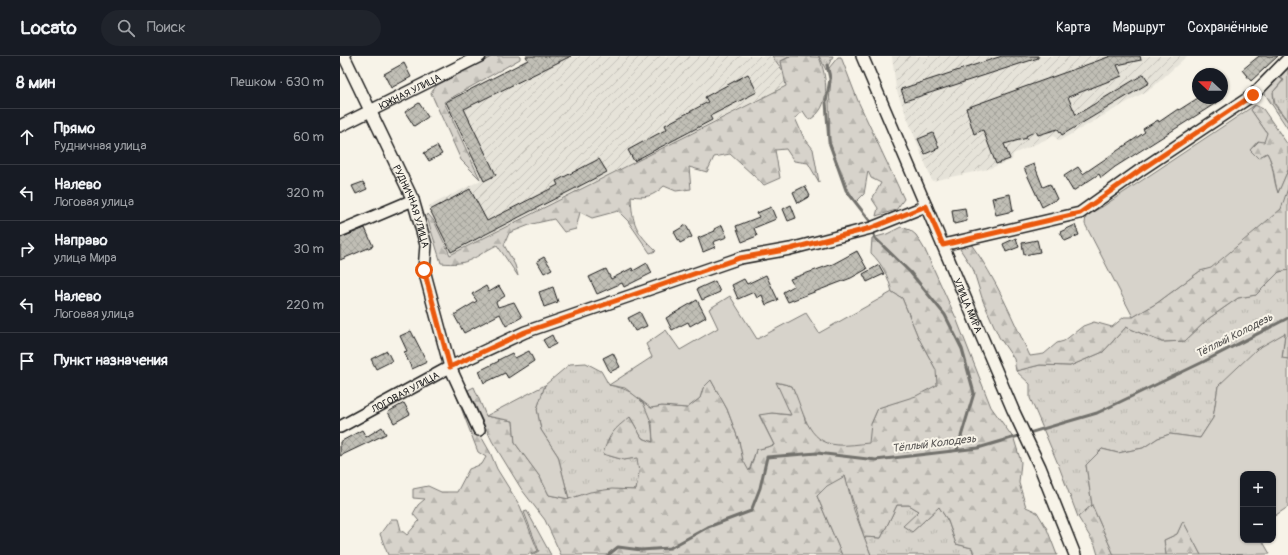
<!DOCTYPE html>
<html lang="ru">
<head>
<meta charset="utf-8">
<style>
	body { margin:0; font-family:Pangolin,sans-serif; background:#20242c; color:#f1f3f6 }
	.controls { position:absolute; right:12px; bottom:12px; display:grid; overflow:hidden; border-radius:8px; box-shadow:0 1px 3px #0004 }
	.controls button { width:36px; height:36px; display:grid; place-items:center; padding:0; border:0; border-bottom:1px solid #363941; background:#171b24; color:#f1f3f6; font:20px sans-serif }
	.compass { position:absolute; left:852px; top:12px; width:36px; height:36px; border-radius:50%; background:#171b24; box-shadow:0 1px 3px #0004; rotate:292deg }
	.stop { position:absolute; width:12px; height:12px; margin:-9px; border:3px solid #ea580c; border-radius:50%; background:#fff }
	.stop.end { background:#ea580c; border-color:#fff; box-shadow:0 1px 4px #0008 }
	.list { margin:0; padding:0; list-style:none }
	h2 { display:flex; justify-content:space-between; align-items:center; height:52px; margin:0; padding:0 16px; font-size:17px }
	h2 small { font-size:13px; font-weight:400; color:#9ea1a6 }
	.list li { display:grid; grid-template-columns:26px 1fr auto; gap:12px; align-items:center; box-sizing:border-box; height:56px; padding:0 16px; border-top:1px solid #363941 }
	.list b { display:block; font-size:15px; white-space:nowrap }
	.list p { margin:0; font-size:13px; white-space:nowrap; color:#9ea1a6 }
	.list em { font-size:13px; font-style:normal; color:#9ea1a6 }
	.icon { flex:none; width:22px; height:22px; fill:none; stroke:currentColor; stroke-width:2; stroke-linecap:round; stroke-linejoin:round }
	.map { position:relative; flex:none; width:948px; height:499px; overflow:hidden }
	header { display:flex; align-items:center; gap:24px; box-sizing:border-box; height:56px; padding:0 20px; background:#171b24; border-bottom:1px solid #363941 }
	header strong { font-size:19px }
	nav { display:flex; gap:22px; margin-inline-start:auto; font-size:14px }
	.search { width:280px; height:36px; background:#20242c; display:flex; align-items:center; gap:10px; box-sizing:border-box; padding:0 14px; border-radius:22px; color:#9ea1a6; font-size:15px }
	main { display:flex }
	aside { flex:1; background:#171b24 }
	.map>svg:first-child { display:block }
	.industrial { fill:url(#industrial-furrows) }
	.grass { fill:url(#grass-tufts); stroke:#7a7874 }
	.forest { fill:url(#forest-firs); stroke:#7a7874 }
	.garden { fill:#d7d3cb; stroke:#7a7874 }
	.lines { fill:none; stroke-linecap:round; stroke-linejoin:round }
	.stream { stroke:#72716c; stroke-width:3 }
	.building { fill:url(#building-cross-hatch); stroke:#1c1c1c }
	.minor-casing { stroke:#1c1c1c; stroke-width:14 }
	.minor { stroke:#f7f3e8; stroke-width:11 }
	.route { stroke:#ea580c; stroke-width:5 }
	.labels { text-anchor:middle; stroke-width:4; stroke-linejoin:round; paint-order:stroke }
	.street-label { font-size:10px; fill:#1c1c1c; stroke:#f7f3e8 }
	.water-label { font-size:11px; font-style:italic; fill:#565452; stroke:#f7f3e8 }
</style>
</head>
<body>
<header>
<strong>Locato</strong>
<div class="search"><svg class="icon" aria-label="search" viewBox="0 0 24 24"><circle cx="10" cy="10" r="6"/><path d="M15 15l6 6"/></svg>Поиск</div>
<nav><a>Карта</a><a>Маршрут</a><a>Сохранённые</a></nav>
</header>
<main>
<aside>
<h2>8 мин<small>Пешком · 630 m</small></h2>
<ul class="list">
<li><svg class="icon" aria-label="ahead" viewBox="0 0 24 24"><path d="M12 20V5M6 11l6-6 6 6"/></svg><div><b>Прямо</b><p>Рудничная улица</p></div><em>60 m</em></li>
<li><svg class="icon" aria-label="left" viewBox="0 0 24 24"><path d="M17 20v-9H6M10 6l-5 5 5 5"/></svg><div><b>Налево</b><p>Логовая улица</p></div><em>320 m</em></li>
<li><svg class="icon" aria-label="right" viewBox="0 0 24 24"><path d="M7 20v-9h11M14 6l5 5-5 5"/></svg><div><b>Направо</b><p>улица Мира</p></div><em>30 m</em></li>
<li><svg class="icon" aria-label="left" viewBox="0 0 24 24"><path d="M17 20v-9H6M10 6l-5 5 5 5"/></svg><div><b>Налево</b><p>Логовая улица</p></div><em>220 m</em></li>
<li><svg class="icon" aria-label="arrive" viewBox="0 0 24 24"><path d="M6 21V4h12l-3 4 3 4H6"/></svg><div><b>Пункт назначения</b></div></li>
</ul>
</aside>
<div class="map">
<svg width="948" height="499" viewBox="0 0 948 499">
	<defs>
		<pattern id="industrial-furrows" width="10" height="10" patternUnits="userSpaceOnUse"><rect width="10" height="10" fill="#e6e3d9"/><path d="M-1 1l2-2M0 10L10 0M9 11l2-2" fill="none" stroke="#c5c2ba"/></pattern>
		<pattern id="grass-tufts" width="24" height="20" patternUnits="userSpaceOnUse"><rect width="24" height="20" fill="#d7d3cb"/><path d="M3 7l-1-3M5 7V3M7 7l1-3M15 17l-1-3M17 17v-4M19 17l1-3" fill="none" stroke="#b8b5ae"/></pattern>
		<pattern id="forest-firs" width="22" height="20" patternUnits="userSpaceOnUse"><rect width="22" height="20" fill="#d7d3cb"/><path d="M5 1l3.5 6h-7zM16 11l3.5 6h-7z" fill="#b8b5ae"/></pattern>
		<pattern id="building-cross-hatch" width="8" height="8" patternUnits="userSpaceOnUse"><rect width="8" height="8" fill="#c0beb5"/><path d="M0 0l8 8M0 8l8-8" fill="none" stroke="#a4a39b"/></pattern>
	</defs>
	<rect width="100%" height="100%" fill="#f7f3e8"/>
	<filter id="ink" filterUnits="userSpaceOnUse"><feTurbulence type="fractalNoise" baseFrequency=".025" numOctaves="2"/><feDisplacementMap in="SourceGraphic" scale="8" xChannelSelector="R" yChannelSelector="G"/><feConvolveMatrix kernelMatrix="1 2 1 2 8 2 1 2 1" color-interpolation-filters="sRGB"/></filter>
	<g filter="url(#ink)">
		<g class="industrial">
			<polygon points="194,0 431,0 442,16 446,29 110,198 89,150 141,124 105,46"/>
			<polygon points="552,0 847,0 812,32 719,85 714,80 673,98 672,104 648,113 592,125 556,33"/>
		</g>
		<g class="grass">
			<polygon points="432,0 451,0 441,5 443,15"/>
			<polygon points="478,0 493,0 486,14 479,0"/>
			<polygon points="948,8 948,65 935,48 933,36 944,24 938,20"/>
			<polygon points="948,214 948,303 942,303 945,278 878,330 873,362 860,382 830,378 818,382 803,392 778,397 762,393 746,409 752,449 738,461 718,408 690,342 690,328 676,315 700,309 730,310 763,296 786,271 822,286 845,285 868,263 898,242 916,239 939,216"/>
			<path d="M246 307 261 315 269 329C302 335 312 353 313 386L302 382 290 361 263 398 284 404 298 401 299 417 296 434C270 433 253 435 229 443L218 400 201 374 197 353 205 329 230 308Z"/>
			<polygon points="557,449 569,449 579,455 572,476 599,451 608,465 616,488 632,492 634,499 531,499 524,481 541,482"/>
			<polygon points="187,455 211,499 191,499 199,495 184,456"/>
		</g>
		<g class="forest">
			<polygon points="153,0 180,0 180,3 104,46 140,123 121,104 91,37 97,29"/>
			<path d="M452 0 479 1C487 21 492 52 469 64L463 55 455 62 463 80 473 93 479 126 468 107 454 105 446 93 435 94 440 122 424 129 390 98 374 101 367 116 349 111 351 133 336 135 324 130C312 141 306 142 291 140 292 168 296 176 316 195L310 197 288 165 278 155 252 162 240 156 236 173 224 176 214 163 192 168 169 177 164 189 175 209 178 220 157 189C133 201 130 210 101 207L87 161 88 158 94 165 110 199 446 30 441 5Z"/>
			<polygon points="498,1 501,1 518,45 564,143 556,154 536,160 538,152 532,143 541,127 531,122 528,115 524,138 516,146 508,133 490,87 489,46 491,23 489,12"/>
			<polygon points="938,21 943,24 933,36 934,48 948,66 948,73 925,38 925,31 930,26 934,26"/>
			<path d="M915 49 923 53 948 89V114L938 138C934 124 934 109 927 97L918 102 910 94 927 77 911 54Z"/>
			<path d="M948 132V214L939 216 916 239 898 242 868 263 845 285 822 286 786 271 763 296 730 310 700 309 676 315 674 303 659 281 643 245 633 213 620 193 631 188C656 222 672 262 690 300L704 298 717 287 724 285 743 270 754 266 772 271 784 261H793L817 247 860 215 871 211Z"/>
			<path d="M561 171 570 174 576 179 585 194 616 262 651 351 674 383 681 406 679 427 686 451 697 456 707 473 717 499H634L632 492 616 488 608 465 599 451 572 476 563 470 579 455 569 449H557L541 482 524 481 505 420 477 440 502 499H221L205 464 182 434 152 385 128 334 134 331 146 360 173 365 175 387 200 421 209 439 229 443 250 436 272 433 296 434 299 417 297 402 284 404 263 398C269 378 274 373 290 361L302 382 313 386 312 368 302 344 311 352 322 350 347 352 360 342 363 332 371 324 387 353 399 385 403 404 410 414 416 394 434 389 419 358 432 357 450 359 435 326 452 330 460 347 466 367 531 368 538 352 555 346 596 314 578 281 562 242 552 236C548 220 543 209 531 197L532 182 547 178Z"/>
			<polygon points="113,331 150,396 157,413 180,450 198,495 188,499 48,499 40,478 51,463 58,463 61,474 67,479 79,465 73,458 78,449 85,443 73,442 73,433 88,430 101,436 117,436 129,413 142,408 146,401 138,396"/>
			<polygon points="752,449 774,499 758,499 755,489 738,461"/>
			<polygon points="843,464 861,499 826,499 824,484 837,478"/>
		</g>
		<g class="garden">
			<path d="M915 49 911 54 927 77 924 86 918 85 910 94 918 102 927 97C934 109 933 124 938 137L948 114V132L941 153 871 212 860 215 817 247 793 261 745 168 746 159 762 151Z"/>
			<path d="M552 236 562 242 578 281 596 314 597 329 576 340 538 352 531 368 529 387C519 388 508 390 498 389 466 387 464 354 452 330L436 326 451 359 432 357 419 359 434 389 416 394 409 415 403 404 399 385 387 353 371 324 363 332 360 342 347 352 322 350 311 352 285 332 269 329 312 301 306 288 326 274 340 294 378 272 369 253 390 240 417 283 466 257 479 277Z"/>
			<polygon points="945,277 942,302 948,303 948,451 933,461 933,418 903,418 903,484 922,484 930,498 861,499 843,465 837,478 824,484 826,499 774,499 752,449 746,409 762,393 778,397 803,392 818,382 830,378 860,382 873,362 878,330 917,293"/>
			<polygon points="205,329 197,353 201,374 218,400 229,443 209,439 200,421 175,387 173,365 146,360"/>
			<polygon points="505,420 514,454 531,499 502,499 477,440 487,430"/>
		</g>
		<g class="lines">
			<g class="stream">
				<polyline points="487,9 490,23 486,46 489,86 506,134 530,165 535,182 570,216 605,259 622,293 634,337 617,394"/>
				<polyline points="268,499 278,491 301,494 330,492 368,471 411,455 420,432 427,401 477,397 536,404 638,392 757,357 861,307 948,262"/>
			</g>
		</g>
		<g class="building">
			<polygon points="186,0 231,0 124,53 156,119 144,125 106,46 188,4"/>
			<polygon points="662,0 698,0 698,2 565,45 561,33"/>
			<polygon points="771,0 800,0 801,4 777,9 782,20 728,41 736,59 804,18 809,27 722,79 718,73 698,79 696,75 686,80 687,82 664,88 670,103 656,108 643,74 634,78 626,52"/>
			<polygon points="919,0 938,0 911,25 902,14"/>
			<polygon points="64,7 71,21 51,32 44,18"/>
			<polygon points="408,18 417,36 370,60 372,64 294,105 288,94 327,73 325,69 368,46 365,41"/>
			<polygon points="858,42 884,42 775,111 761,122 759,118 733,135 724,120 738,111 743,118 805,76 803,73 818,64 819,66 838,53 839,54"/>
			<polygon points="79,47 88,61 74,70 65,56"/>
			<polygon points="593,77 599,92 585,98 578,83"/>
			<polygon points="97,90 102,98 89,105 84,97"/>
			<polygon points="259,103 267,116 111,196 90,154 130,133 147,165 218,129 216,125"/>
			<polygon points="694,108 703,131 710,128 717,143 702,151 684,112"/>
			<polygon points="23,126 27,133 16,138 12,130"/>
			<polygon points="465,130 470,140 458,147 453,136"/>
			<polygon points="670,138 673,155 656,159 652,142"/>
			<polygon points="451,149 456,162 448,165 443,153"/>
			<polygon points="431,151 436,163 414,172 417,180 402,186 396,170 419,161 417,157"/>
			<polygon points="625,152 627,165 614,168 612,154"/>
			<polygon points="346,169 352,181 340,187 334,176"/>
			<polygon points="382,169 387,181 373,186 375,191 363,196 358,182 375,175 374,173"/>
			<polygon points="735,169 739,179 725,185 720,176"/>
			<polygon points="25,172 33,190 0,204 0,182"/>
			<polygon points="676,182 679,191 666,196 663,188"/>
			<polygon points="697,184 700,196 684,199 682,187"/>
			<polygon points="517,195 527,213 511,222 448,246 443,236 454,230 450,223 493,208"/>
			<polygon points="204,201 212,213 204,217 197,205"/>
			<polygon points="307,207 312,217 284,231 282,227 257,238 249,221 266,213 271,223 292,212 293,215"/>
			<polygon points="539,209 544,218 527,226 523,218"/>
			<polygon points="426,219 438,244 426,249 422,239 417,242 414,236 398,243 392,229 404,223 407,228"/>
			<polygon points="375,225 380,236 362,244 357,233"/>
			<polygon points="146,230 149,236 159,230 165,240 156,246 158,251 174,246 182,261 166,270 160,258 124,277 114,259 137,245 132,238"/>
			<polygon points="213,231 218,246 204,251 199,236"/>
			<polygon points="357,244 366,261 350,270 348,266 332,274 326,262"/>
			<polygon points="300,256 307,270 295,275 288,262"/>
			<polygon points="71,275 87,306 72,313 64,296 67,295 60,280"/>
			<polygon points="212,279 216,288 208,292 203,284"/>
			<polygon points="47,295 52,305 36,313 31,303"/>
			<polygon points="189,295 194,305 168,322 165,317 144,327 139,315 159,305 158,304 172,297 175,302"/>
			<polygon points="273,297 280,311 270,316 263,302"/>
			<polygon points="64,347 70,358 54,367 48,356"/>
			<polygon points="42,371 46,378 0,400 0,386 22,374 26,381"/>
		</g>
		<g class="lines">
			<g class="minor-casing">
				<g id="minor">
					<path id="s1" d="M4 0 73 144 86 189 84 214 110 311 139 374"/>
					<path id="s2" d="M522 0 673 354 700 411 735 499"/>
					<path id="s3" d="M0 70 140 0"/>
					<polyline points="0,175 73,144"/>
					<polyline points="603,189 740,157 799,115 913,39 948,3"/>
					<path id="s4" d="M0 371 110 311 185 276 400 202 450 193 531 172 586 150"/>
				</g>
			</g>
			<use href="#minor" class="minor"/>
		</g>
	</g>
	<g class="lines" filter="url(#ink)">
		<polyline class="route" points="84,214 110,311 185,276 400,202 450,193 531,172 586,150 603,189 740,157 799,115 913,39"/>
	</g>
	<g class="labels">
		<g class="street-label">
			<text dy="4" stroke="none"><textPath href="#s3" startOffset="78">ЮЖНАЯ УЛИЦА</textPath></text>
			<text dy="4" stroke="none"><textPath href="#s1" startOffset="165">РУДНИЧНАЯ УЛИЦА</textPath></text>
			<text dy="4" stroke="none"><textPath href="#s2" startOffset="271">УЛИЦА МИРА</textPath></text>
			<text dy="4" stroke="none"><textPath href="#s4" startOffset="74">ЛОГОВАЯ УЛИЦА</textPath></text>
		</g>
		<g class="water-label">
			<text transform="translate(894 279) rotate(-27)" y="4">Тёплый Колодезь</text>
			<text transform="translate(594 387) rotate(-7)" y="4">Тёплый Колодезь</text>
		</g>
	</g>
</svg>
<div class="controls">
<button>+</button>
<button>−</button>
</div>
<svg class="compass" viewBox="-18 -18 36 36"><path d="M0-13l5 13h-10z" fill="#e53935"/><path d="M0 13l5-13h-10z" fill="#9ea1a6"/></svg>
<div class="stop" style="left:84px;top:214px"></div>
<div class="stop end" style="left:913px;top:39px"></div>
</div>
</main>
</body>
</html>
